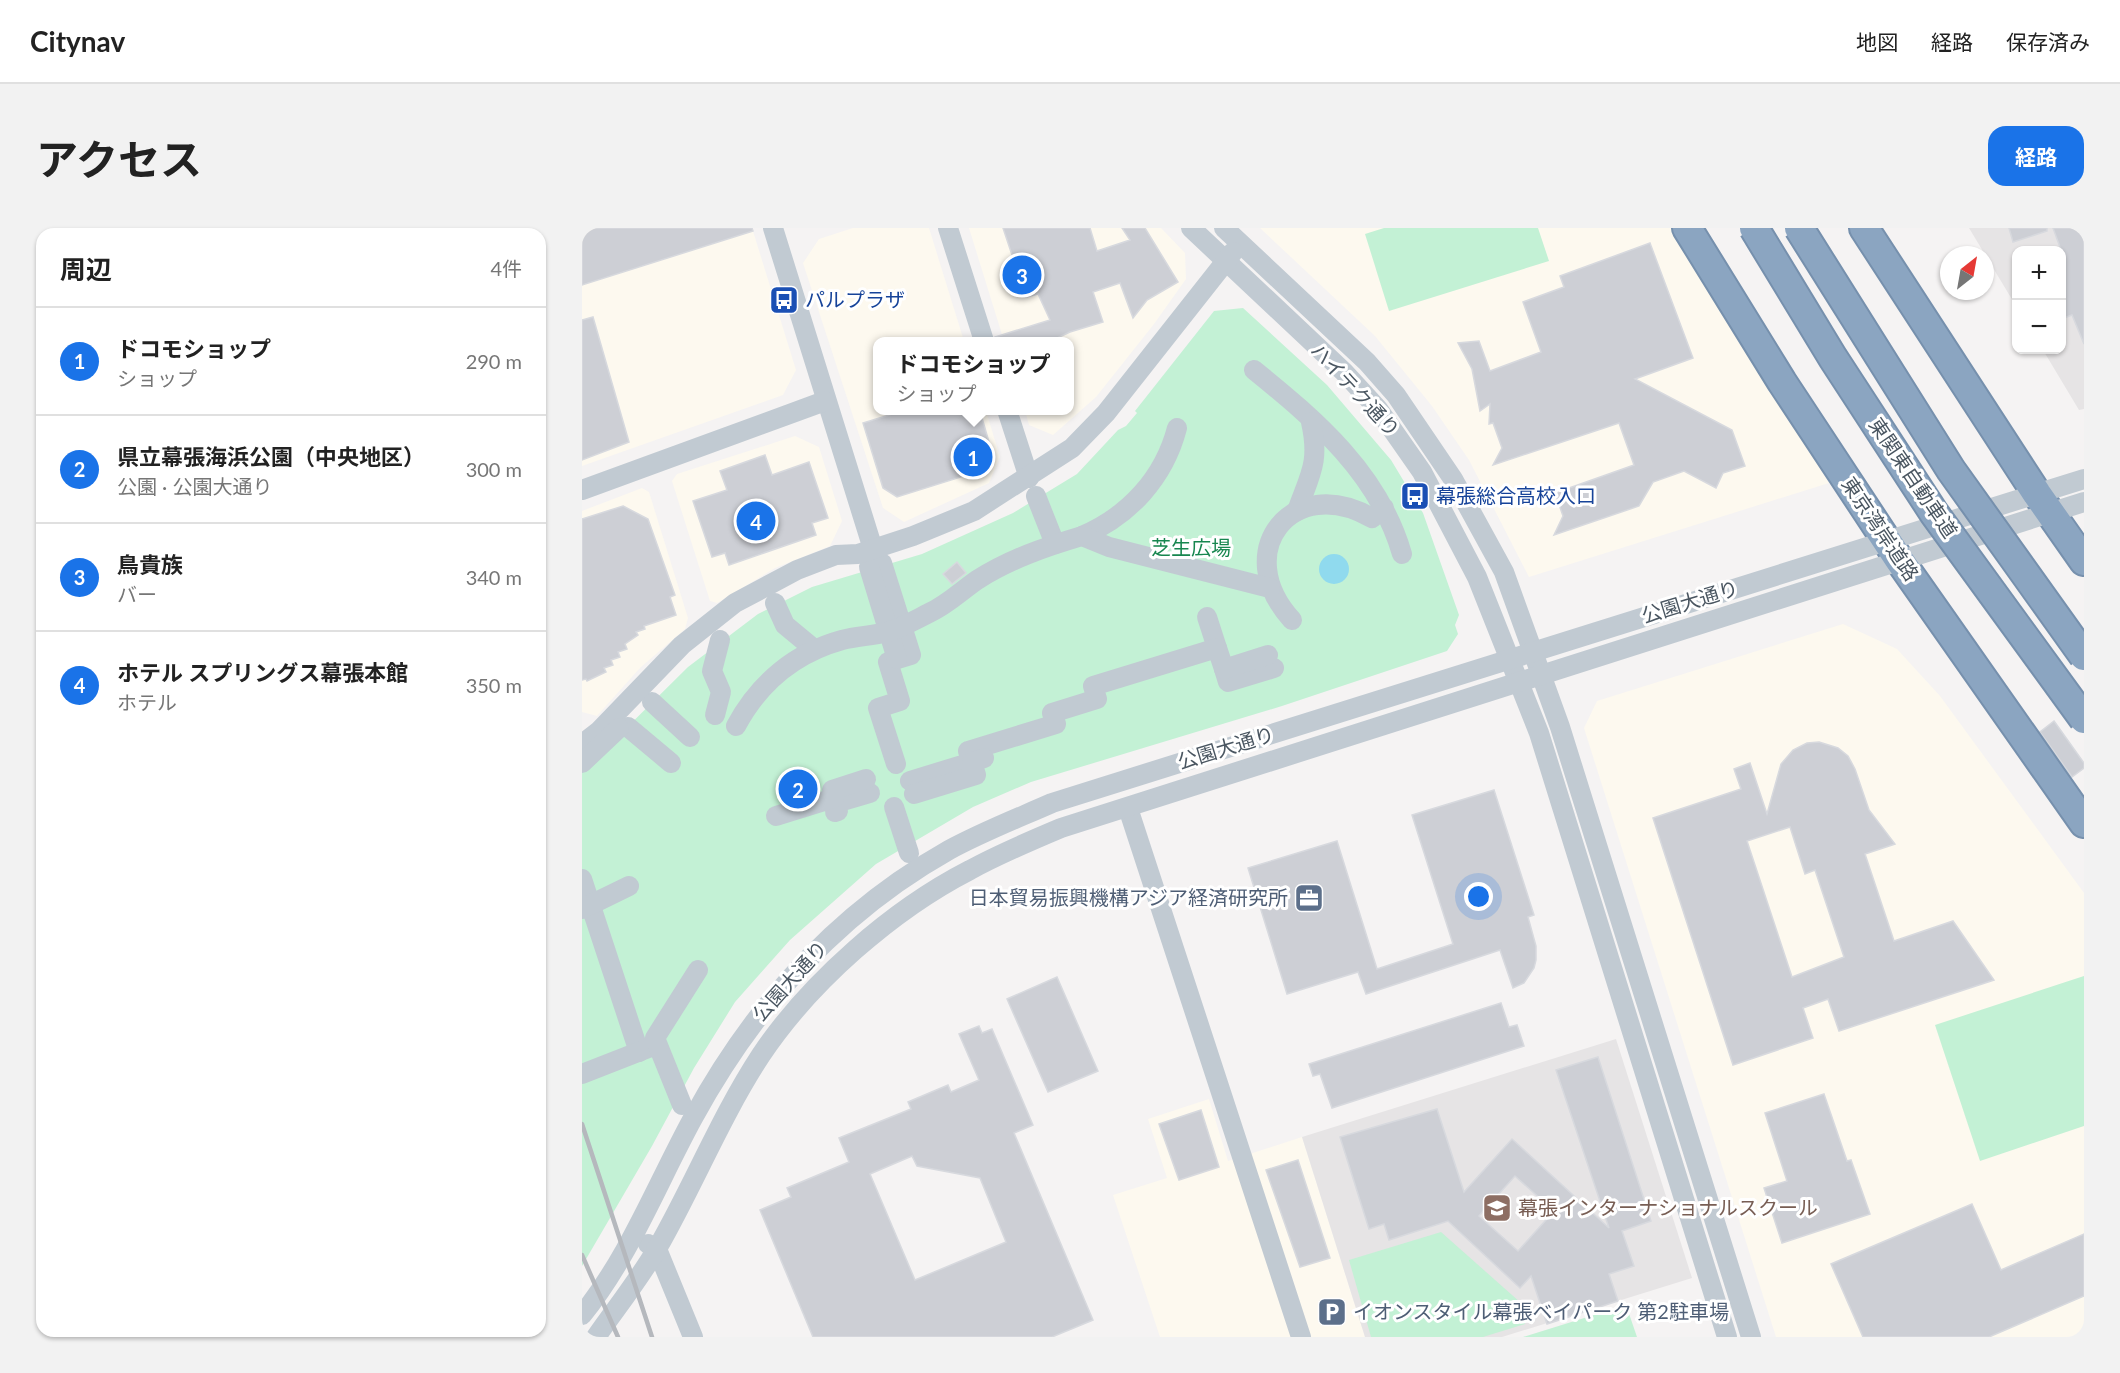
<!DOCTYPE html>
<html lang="ja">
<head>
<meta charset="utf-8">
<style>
	body { margin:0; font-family:Lato,"Noto Sans JP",sans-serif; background:#f2f2f2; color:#222 }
	.controls { position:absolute; right:18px; top:18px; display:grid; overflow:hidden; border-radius:12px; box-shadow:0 2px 4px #0004 }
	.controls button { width:54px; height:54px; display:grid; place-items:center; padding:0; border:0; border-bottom:2px solid #e0e0e0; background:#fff; color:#222; font:30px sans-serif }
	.compass { position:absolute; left:1358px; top:18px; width:54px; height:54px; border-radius:50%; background:#fff; box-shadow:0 2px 4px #0004; rotate:31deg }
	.you { position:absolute; left:897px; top:669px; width:21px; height:21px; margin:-15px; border:4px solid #fff; border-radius:50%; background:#1a73e8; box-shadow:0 0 0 9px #1a73e833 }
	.badge { display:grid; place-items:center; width:39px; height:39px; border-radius:50%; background:#1a73e8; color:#fff; font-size:20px; font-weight:700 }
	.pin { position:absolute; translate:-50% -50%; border:3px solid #fff; box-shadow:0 2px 6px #0006 }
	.popup { position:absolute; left:291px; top:109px; width:201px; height:78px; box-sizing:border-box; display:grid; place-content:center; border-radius:12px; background:#fff; filter:drop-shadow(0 2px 4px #0005); font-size:20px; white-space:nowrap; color:#767676 }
	.popup b { font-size:22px; color:#222 }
	.popup::after { content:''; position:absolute; left:50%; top:100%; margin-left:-12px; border:12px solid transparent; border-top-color:#fff }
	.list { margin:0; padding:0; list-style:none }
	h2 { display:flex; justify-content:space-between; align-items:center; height:78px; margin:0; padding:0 24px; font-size:26px }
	h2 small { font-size:20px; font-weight:400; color:#767676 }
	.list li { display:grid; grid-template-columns:39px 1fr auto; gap:18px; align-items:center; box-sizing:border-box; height:108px; padding:0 24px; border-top:2px solid #e0e0e0 }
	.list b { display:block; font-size:22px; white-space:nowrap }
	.list p { margin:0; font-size:20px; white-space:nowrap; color:#767676 }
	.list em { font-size:20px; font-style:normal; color:#767676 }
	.map { position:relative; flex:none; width:1502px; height:1109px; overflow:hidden; border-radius:18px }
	header { display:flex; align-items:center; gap:36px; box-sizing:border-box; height:84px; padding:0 30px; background:#fff; border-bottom:2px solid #e0e0e0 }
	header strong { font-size:28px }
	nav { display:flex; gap:33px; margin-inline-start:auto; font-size:21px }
	.intro { display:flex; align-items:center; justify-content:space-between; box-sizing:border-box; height:144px; padding:0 36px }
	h1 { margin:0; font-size:42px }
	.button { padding:15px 27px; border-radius:18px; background:#1a73e8; color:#fff; font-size:21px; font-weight:700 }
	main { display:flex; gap:36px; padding:0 36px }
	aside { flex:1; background:#fff; border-radius:18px; box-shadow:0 2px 4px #0004 }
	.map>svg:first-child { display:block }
	.commercial { fill:#fdf9ef }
	.education { fill:#e6e4e5 }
	.green { fill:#c3f1d5 }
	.water { fill:#90daee }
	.building { fill:#cdcfd5; stroke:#d7d9de; stroke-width:1.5; fill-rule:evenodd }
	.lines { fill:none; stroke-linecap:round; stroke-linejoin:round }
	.highway-casing { stroke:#7690ad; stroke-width:32 }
	.minor { stroke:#c1cad2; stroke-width:20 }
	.highway { stroke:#8ba5c1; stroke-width:28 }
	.rail { stroke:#b5b8bd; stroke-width:4.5 }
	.highway-bridge-casing { stroke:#7690ad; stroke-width:32; stroke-linecap:butt }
	.highway-bridge { stroke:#8ba5c1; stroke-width:28 }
	.labels { text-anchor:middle; stroke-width:6; stroke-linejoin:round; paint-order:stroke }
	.transit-label { font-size:20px; fill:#164399; stroke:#fff; text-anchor:start }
	.street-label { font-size:20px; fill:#4a5661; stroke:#fff }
	.park-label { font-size:20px; fill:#17864f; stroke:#fff }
	.service-label { font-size:20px; fill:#4e5e75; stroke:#fff; text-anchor:end }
	.education-label { font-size:20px; fill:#785e54; stroke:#fff; text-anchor:start }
</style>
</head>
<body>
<header>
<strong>Citynav</strong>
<nav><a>地図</a><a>経路</a><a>保存済み</a></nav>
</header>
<div class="intro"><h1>アクセス</h1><a class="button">経路</a></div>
<main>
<aside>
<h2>周辺<small>4件</small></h2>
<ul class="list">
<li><span class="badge">1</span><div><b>ドコモショップ</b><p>ショップ</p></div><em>290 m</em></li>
<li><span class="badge">2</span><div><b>県立幕張海浜公園（中央地区）</b><p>公園 · 公園大通り</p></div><em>300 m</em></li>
<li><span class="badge">3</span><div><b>鳥貴族</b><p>バー</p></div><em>340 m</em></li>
<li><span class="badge">4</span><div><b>ホテル スプリングス幕張本館</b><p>ホテル</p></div><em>350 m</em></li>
</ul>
</aside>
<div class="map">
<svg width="1502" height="1109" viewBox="0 0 1502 1109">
	<rect width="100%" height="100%" fill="#f5f3f3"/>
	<g class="commercial">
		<polygon points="0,0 170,0 214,142 201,167 0,238"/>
		<polygon points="271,0 347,0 382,113 295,113 295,182 404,183 418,229 407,255 322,294 301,280 221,35 237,11"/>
		<polygon points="387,0 579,0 603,25 604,51 572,96 514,169 471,207 447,197 443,183 487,182 487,113 422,113"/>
		<polygon points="678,0 1089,0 1247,255 947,349 887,232 850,178 793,108"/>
		<polygon points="213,208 237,219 260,293 248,318 193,340 135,375 128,373 90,253 95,246"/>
		<polygon points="60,260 67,264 106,390 103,401 58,440 15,488 0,484 0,283"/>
		<polygon points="1261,396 1315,421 1358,468 1502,665 1502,1105 1492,1109 1194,1109 1002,500 1015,473"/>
		<polygon points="627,871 646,933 720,909 783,1109 578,1109 531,967 585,950 566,891"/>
	</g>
	<g class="education">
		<polygon points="1387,0 1502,0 1502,181 1497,182 1461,122 1480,122 1480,22 1434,22 1434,78"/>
		<polygon points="1034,811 1110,1050 920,1109 783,1109 720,909"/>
	</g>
	<g class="green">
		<polygon points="802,0 956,0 967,33 807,83 783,6"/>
		<polygon points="661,80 745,157 809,232 841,285 877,387 873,397 876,406 865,423 700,478 449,554 391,579 294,636 208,712 153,774 112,840 70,918 0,1038 0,544 106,439 176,386 230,359 340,326 431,285 495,246 536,202 544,198 555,185 553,183 632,83"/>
		<polygon points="1502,748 1502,898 1398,933 1353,797"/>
		<polygon points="859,1004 939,1075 943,1096 901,1109 789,1109 767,1032"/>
		<polygon points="1044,1077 1055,1109 941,1109"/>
	</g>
	<circle class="water" cx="752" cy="341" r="15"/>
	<g class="building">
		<polygon points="0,0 170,0 171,3 0,57"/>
		<polygon points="421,0 508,0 515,23 548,12 540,0 563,0 596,54 565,72 551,90 538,55 511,64 521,94 488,104 473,111 474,114 414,114 413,109 468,92 456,66 444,69"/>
		<polygon points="1427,0 1465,0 1465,3 1431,14"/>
		<polygon points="1471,0 1502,0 1502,116 1490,87 1482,90 1479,83 1479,22"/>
		<polygon points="1068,15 1111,130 1053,151 1150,202 1163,238 1141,245 1134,260 1102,243 1071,254 1057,278 972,307 981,288 973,265 1052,237 1037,195 911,237 920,220 911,195 907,196 908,176 898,183 890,141 876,115 897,113 908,143 959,124 941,74 982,59 978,48"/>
		<polygon points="11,89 47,214 0,232 0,92"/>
		<polygon points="320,183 398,183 409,221 398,243 315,269 301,260 281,195"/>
		<polygon points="183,227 190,247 227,234 246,290 230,295 234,307 147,337 143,325 130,329 111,273 145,262 138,243"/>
		<polygon points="41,278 66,291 93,367 88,369 94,387 62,398 63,401 54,404 56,407 43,416 45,421 36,424 38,429 29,432 31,437 22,440 24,444 5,453 4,451 0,452 0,291"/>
		<polygon points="375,334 384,345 370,356 361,346"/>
		<polygon points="1472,493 1502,535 1502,540 1490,549 1458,504"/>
		<path d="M1237 514 1256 520 1266 528 1273 541 1287 582 1313 616 1283 626 1312 713 1371 693 1412 752 1257 803 1246 771 1221 780 1231 810 1151 837 1071 590 1159 561 1152 541 1168 535 1185 586 1199 536 1211 522 1225 515ZM1208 599 1223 646 1233 642 1262 729 1210 749 1165 613Z"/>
		<polygon points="912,562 952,687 946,689 954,718 954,732 952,740 942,755 931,760 918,722 784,766 776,744 705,766 666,640 755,613 795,741 871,716 830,587"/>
		<polygon points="475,749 516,843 466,864 425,771"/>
		<polygon points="919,775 927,799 935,797 942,818 750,880 738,846 731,848 727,836"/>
		<path d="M397 798 400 805 410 801 451 897 432 905 511 1092 470 1109H231L178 982 209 969 205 960 267 934 257 910 329 881 326 874 366 857 369 864 397 852 377 806ZM330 928 335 938 398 950 424 1014 333 1052 288 946Z"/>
		<path d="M1016 829 1069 993 1040 1003 1052 1038 1027 1046 1036 1073 965 1096 949 1048 938 1060 866 993 807 1012 802 996 787 1001 758 909 855 881 882 964 930 911 1027 1000 974 842ZM933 948 972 983 936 1023 897 988Z"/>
		<polygon points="1242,866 1265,933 1269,932 1288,986 1200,1015 1182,960 1205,953 1183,885"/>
		<polygon points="619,882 637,939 597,952 577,896"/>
		<polygon points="716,932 748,1030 718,1039 684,942"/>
		<polygon points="1390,976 1419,1042 1502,1006 1502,1068 1407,1109 1281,1109 1249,1036"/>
	</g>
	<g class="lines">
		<g class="highway-casing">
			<g id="highway">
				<polyline points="1105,0 1200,154 1318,333 1502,595"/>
				<polyline points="1282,0 1455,266 1502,333"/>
			</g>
		</g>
		<g class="minor">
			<polyline points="191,0 291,321"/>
			<polyline points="366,0 402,113"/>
			<polyline points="609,0 762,144 796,181 840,244 895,349 957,505 1145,1109"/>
			<polyline points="642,0 785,134 814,167 871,251 922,344 978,499 1169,1109"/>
			<path d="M672 142C735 193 797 246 820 326"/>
			<polyline points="425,182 447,250"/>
			<polyline points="0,262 243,173"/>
			<polyline points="454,268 473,316"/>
			<path d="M715 283C728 246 738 235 729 194"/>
			<path d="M500 308C547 288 582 250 595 200"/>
			<polyline points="300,335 329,427 306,434 318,473 296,480 314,536"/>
			<polyline points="287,339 315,431"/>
			<polyline points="193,375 203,397 232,421"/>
			<polyline points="625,389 635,420"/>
			<path d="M710 392C648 324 710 244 790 290L802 280"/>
			<polyline points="642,441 646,454 692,440"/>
			<polyline points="70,474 108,509"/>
			<polyline points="133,487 139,464 130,443 138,412"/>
			<path d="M154 498C177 455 213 425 260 412 275 408 290 408 305 404 319 400 333 392 347 385 365 377 379 363 395 352 428 331 463 319 500 308L527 319 688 360"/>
			<polyline points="46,499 89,535"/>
			<polyline points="0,516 17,503 100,417 153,375 215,342 254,327 276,326 331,308 392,283 490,220 524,185 651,24"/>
			<polyline points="0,535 37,500"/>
			<polyline points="328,553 390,534 386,523 474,496 470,485 515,471 511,458 635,420 642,441 686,427"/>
			<polyline points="332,566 394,547 390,534 402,530"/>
			<polyline points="312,579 327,625"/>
			<polyline points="546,580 719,1109"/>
			<polyline points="253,584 256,583 254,575 288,565"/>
			<polyline points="194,588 252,570 250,562 284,551"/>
			<polyline points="0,651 57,824"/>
			<polyline points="0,681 47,658"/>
			<polyline points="0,846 69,819"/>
			<polyline points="100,877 73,810 116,742"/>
			<polyline points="66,1016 75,1021 111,1109"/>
			<path d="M0 1087C47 1029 75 956 111 890 172 778 255 685 367 622 400 604 436 590 470 575L1502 251"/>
			<path d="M14 1109C35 1079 58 1050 76 1019 112 956 139 888 179 827 228 754 310 682 388 642 417 626 448 613 479 600L1502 274"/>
		</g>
		<use href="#highway" class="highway"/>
		<g class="rail">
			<polyline points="0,896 70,1109"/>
			<polyline points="0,1027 36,1109"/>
		</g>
		<g class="highway-bridge-casing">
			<g id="highway-bridge">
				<polyline points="1172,0 1251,130 1352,285 1502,491"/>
				<polyline points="1217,0 1369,242 1502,428"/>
			</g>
		</g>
		<use href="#highway-bridge" class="highway-bridge"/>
	</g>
	<defs>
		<g id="bus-square" transform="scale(1.5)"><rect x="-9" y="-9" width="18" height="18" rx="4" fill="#1a4fb4" stroke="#fff"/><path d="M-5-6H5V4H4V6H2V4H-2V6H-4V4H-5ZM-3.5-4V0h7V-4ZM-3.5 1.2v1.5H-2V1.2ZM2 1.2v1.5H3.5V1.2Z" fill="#fff"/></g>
		<g id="office-square" transform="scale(1.5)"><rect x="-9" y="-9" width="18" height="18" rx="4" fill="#5c6f8a" stroke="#fff"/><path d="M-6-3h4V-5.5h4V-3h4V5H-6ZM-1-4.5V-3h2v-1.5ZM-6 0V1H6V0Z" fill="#fff"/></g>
		<g id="school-square" transform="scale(1.5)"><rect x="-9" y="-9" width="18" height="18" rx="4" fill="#8d6e63" stroke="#fff"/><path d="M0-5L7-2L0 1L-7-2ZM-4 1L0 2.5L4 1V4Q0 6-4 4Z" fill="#fff"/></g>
		<g id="parking-square" transform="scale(1.5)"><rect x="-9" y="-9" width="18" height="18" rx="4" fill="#5c6f8a" stroke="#fff"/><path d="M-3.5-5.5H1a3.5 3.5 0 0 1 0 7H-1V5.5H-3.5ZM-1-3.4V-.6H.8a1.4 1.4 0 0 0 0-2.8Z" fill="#fff"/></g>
	</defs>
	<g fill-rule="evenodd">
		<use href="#bus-square" x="202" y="72"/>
		<use href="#bus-square" x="833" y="268"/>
		<use href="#office-square" x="727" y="670"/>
		<use href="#school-square" x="915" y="980"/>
		<use href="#parking-square" x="750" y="1084"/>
	</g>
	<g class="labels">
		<g class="transit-label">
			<text x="223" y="79">パルプラザ</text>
			<text x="854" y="275">幕張総合高校入口</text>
		</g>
		<g class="street-label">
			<text transform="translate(773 162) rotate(47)" y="7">ハイテク通り</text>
			<text transform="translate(1331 250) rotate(56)" y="7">東関東自動車道</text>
			<text transform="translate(1298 301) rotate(56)" y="7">東京湾岸道路</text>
			<text transform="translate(1108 374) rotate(-17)" y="7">公園大通り</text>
			<text transform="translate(644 520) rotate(-17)" y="7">公園大通り</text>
			<text transform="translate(208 753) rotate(-48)" y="7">公園大通り</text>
		</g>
		<g class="park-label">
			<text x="609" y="327">芝生広場</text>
		</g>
		<g class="service-label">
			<text x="706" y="677">日本貿易振興機構アジア経済研究所</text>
			<text x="771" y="1091" text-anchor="start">イオンスタイル幕張ベイパーク 第2駐車場</text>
		</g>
		<g class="education-label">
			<text x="936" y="987">幕張インターナショナルスクール</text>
		</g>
	</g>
</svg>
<div class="controls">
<button>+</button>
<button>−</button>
</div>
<svg class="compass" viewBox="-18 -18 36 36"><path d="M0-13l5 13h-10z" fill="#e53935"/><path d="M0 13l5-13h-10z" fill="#767676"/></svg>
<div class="you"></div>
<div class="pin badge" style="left:391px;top:229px">1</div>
<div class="popup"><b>ドコモショップ</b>ショップ</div>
<div class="pin badge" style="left:216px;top:561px">2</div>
<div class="pin badge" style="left:440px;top:47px">3</div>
<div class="pin badge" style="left:174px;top:293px">4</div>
</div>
</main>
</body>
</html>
